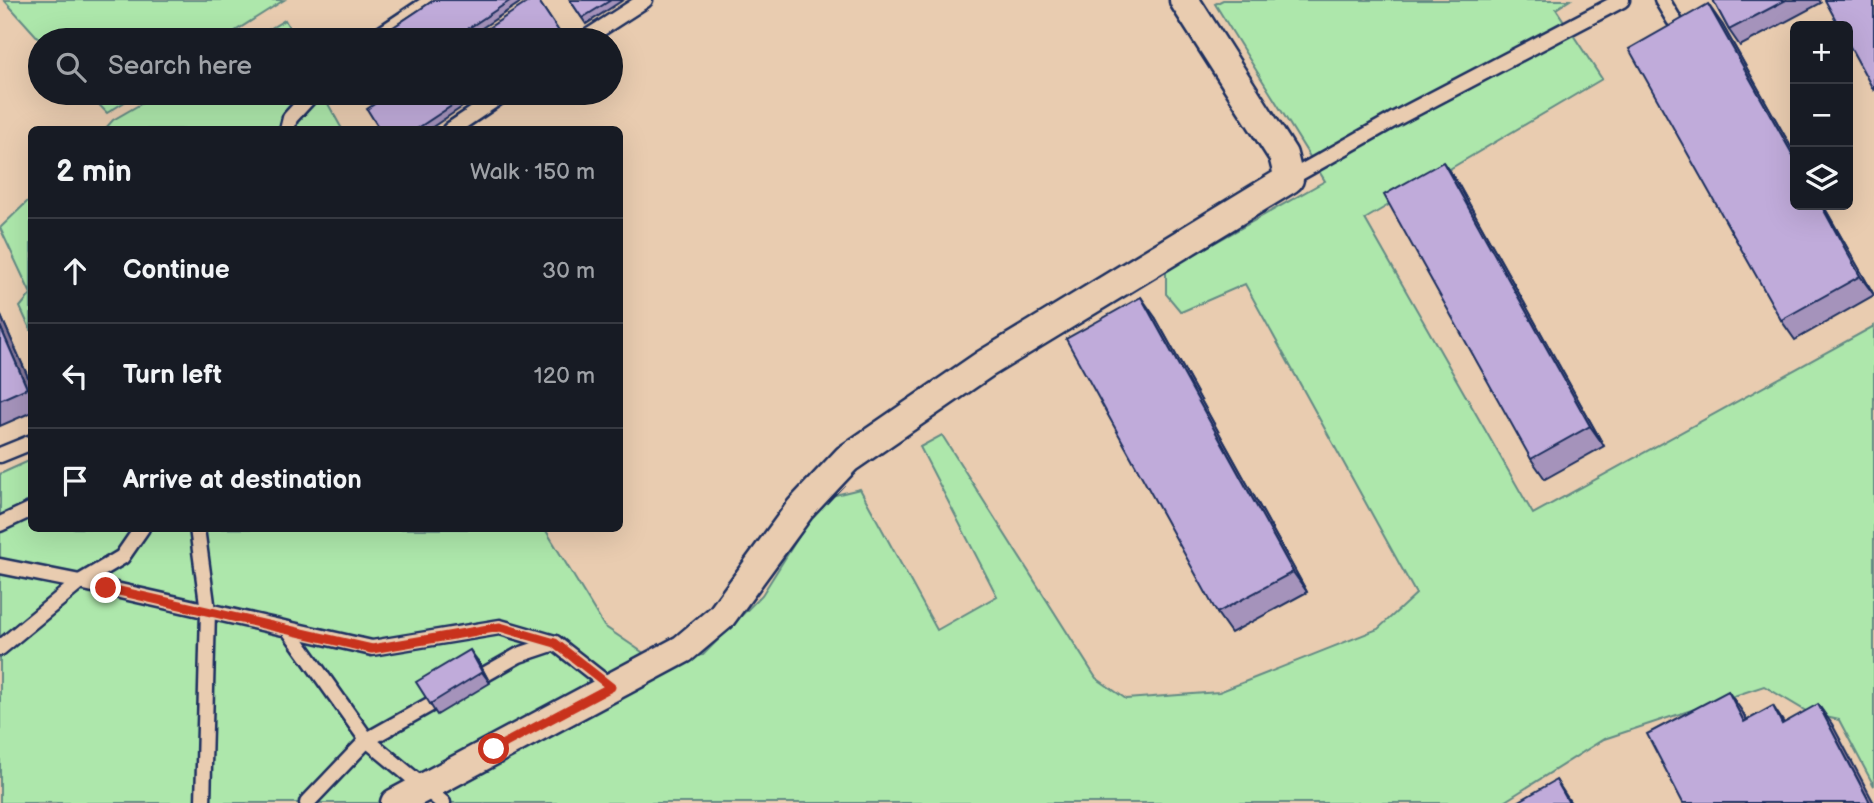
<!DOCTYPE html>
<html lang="en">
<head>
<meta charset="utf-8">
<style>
	body { margin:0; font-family:"Balsamiq Sans",sans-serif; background:#20242c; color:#f1f3f6 }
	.controls { position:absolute; right:21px; top:21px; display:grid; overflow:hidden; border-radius:10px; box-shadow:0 7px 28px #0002 }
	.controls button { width:63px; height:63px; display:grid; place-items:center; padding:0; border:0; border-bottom:2px solid #363941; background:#171b24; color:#f1f3f6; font:35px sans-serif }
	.stop { position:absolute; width:21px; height:21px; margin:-16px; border:5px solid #c8321e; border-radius:50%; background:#fff }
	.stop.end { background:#c8321e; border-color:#fff; box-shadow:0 2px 7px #0008 }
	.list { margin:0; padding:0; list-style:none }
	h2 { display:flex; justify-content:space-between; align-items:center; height:91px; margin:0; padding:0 28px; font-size:30px }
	h2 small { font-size:23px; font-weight:400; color:#9ea1a6 }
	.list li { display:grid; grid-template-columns:46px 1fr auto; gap:21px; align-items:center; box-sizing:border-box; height:105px; padding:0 28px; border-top:2px solid #363941 }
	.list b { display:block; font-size:26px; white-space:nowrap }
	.list em { font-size:23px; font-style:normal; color:#9ea1a6 }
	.icon { flex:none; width:38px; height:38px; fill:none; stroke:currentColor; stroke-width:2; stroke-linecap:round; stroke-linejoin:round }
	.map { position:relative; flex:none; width:1874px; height:803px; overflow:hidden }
	.search { position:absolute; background:#171b24; box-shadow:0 7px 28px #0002; left:28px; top:28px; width:595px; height:77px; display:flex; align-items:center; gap:18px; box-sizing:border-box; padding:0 24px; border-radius:38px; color:#9ea1a6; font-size:26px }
	.panel { position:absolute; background:#171b24; box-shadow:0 7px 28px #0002; left:28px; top:126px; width:595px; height:406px; border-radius:10px }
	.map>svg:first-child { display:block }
	.green { fill:#ade7ab; stroke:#648b84; stroke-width:2 }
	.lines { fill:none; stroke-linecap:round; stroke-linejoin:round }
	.service-casing { stroke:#1b2f5e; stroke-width:19 }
	.minor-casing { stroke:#1b2f5e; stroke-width:33 }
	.service { stroke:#e9ccb0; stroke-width:14 }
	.minor { stroke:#e9ccb0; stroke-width:28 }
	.wall { fill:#a593bb; stroke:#1b2f5e; stroke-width:2 }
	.shaded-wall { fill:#867899; stroke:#1b2f5e; stroke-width:2 }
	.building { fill:#c0abda; stroke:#1b2f5e; stroke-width:2 }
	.route { stroke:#c8321e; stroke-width:9 }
</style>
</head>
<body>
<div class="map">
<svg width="1874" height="803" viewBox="0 0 1874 803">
	<rect width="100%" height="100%" fill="#e9ccb0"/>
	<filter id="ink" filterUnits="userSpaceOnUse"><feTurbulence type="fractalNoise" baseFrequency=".0143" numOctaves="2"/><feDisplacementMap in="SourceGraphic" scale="14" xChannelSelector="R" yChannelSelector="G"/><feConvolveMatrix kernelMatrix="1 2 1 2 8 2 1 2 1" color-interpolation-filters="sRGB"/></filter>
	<g filter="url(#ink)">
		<g class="green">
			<polygon points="4,0 284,0 221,40 40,40"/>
			<polygon points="1223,0 1570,0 1556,9 1602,79 1365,219 1533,514 1874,326 1874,786 1839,720 1811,714 1764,686 1604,739 1502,803 0,803 0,474 31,460 32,528 545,529 604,626 651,658 703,655 762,595 823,498 860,489 937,630 997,596 920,447 942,435 1096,678 1126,699 1219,692 1378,629 1416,594 1245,284 1181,312 1166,294 1166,270 1325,181 1215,4"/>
			<polygon points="285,20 296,40 251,40"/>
			<polygon points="88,93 139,93 107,113"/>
			<polygon points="160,93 322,93 342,129 104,130 113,120"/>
			<polygon points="31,198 31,331 20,307 31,294 0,228"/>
		</g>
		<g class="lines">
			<g class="service-casing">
				<g id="service">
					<polyline points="1662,0 1674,20"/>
					<polyline points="372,40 432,0"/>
					<polyline points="583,40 645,0"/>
					<polyline points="287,130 290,118 313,93"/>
					<polyline points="450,130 505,93"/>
					<polyline points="1289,179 1393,120 1622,0"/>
					<polyline points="0,455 32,442"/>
					<polyline points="0,524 32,509"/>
					<polyline points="197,528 208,611 203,803"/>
					<polyline points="0,566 80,582 372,648 500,627 555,643 611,687"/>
					<polyline points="288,629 367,740 443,803"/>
					<polyline points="0,648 80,582 122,557 142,528"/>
					<polyline points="468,684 519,655 555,643"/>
					<polyline points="307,803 367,740 447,695"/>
				</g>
			</g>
			<g class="minor-casing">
				<polyline id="minor" points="395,803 683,649 721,617 800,509 847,459 985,364 1289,179 1283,155 1184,0"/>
			</g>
			<use href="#service" class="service"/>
			<use href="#minor" class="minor"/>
		</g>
		<g class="wall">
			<polygon points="434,0 524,0 464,40 374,40"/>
			<polygon points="538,0 564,39 562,40 470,40"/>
			<polygon points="570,0 623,0 586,24"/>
			<polygon points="1713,0 1819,0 1821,3 1740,46 1729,30"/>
			<polygon points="1722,24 1795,154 1795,205 1823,205 1874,295 1795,340 1781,320"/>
			<polygon points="367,93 385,93 373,101"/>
			<polygon points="391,93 483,93 428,130 380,130"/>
			<polygon points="1457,182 1604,446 1545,479 1531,459"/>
			<polygon points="0,314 32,386 32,412 0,426"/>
			<polygon points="1155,317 1307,592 1231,633 1217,613"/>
			<polygon points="478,661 490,683 437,715 430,704"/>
		</g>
		<g class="shaded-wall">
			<polygon points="1708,4 1722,24 1795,154 1795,159"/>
			<polygon points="1443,162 1457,182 1604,446 1590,426"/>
			<polygon points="1821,205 1823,205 1874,295 1860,276"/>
			<polygon points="1141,297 1155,317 1307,592 1293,572"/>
			<polygon points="0,314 32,386 32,394 27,388 0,326"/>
			<polygon points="470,650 478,661 490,683 482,672"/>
			<polygon points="1728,691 1742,711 1758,742 1744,722"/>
			<polygon points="1818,704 1832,724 1874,803 1870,803"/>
			<polygon points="1773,706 1786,726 1782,724"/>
			<polygon points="1556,780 1571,803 1569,803"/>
		</g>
		<g class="building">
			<polygon points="434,0 511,0 451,40 374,40"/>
			<polygon points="531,0 538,0 560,33 550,40 470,40"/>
			<polygon points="570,0 611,0 582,18"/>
			<polygon points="1713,0 1786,0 1729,30"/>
			<polygon points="1825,0 1874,0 1874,91 1848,43 1848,26 1839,26"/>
			<polygon points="1708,4 1795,159 1795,205 1821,205 1860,276 1781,320 1629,49"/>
			<polygon points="391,93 471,93 415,130 380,130 367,109"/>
			<polygon points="1443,162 1590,426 1531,459 1384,195"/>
			<polygon points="1141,297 1293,572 1217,613 1066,339"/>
			<polygon points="0,326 27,388 0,400"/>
			<polygon points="470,650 482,672 430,704 416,682"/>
			<polygon points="1728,691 1744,722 1773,706 1782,724 1818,704 1870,803 1683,803 1647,734"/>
			<polygon points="1556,780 1569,803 1516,803"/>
		</g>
	</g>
	<g class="lines" filter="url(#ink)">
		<polyline class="route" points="106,588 372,649 500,627 555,643 611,687 494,749"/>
	</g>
</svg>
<div class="controls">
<button>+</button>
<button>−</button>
<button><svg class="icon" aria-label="layers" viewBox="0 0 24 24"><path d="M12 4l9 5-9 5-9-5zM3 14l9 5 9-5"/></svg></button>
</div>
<div class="stop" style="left:494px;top:749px"></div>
<div class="stop end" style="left:106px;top:588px"></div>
<div class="search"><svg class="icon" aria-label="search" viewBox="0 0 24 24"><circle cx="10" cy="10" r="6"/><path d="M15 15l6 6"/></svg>Search here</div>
<section class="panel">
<h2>2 min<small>Walk · 150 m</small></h2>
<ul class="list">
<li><svg class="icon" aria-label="ahead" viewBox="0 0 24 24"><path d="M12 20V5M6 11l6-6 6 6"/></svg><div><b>Continue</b></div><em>30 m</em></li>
<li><svg class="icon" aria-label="left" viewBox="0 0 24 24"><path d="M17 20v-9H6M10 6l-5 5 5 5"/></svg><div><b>Turn left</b></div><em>120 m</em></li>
<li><svg class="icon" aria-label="arrive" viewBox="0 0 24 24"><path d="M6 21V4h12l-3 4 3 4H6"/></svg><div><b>Arrive at destination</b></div></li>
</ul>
</section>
</div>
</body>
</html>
